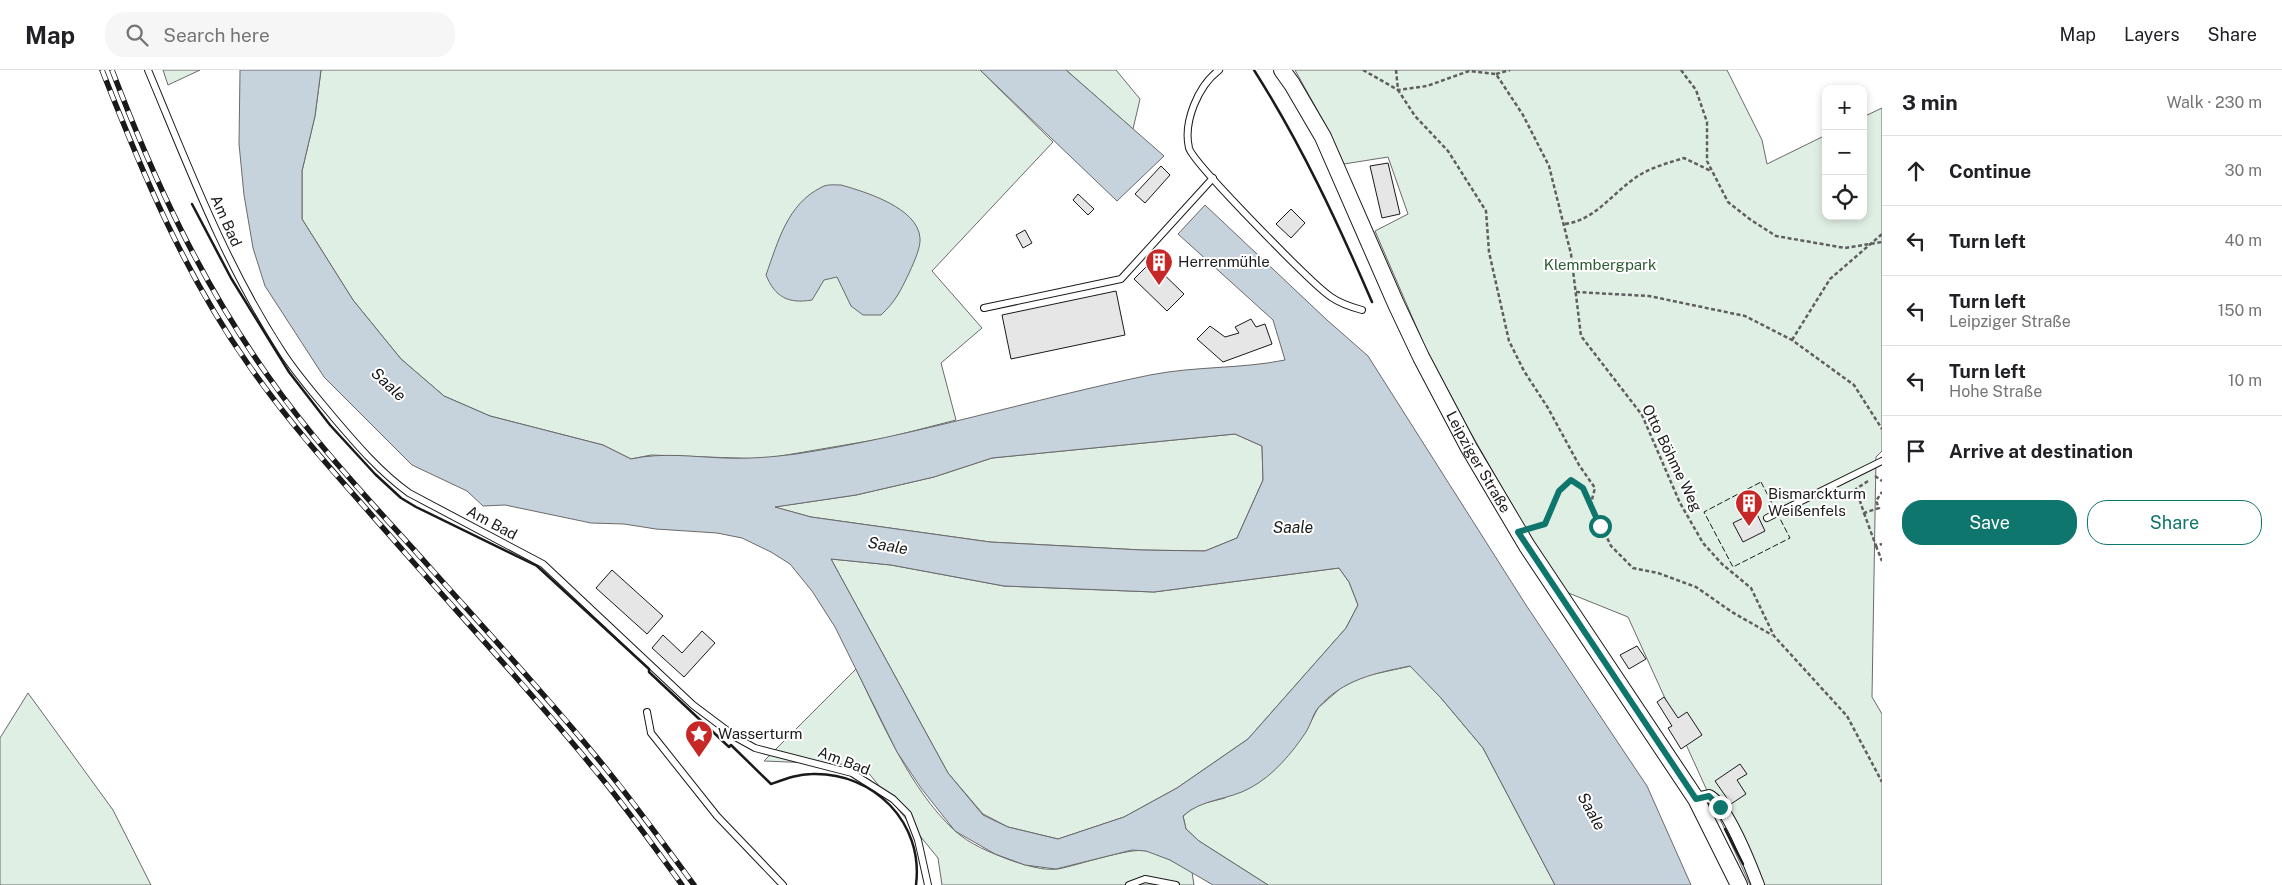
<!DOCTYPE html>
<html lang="en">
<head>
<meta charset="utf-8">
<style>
	body { margin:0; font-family:"Public Sans",sans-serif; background:#f6f6f6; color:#202124 }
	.controls { position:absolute; right:15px; top:15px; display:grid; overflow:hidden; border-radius:10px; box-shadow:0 2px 8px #0003 }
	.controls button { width:45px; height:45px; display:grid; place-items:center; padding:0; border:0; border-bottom:1px solid #e0e0e0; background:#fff; color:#202124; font:25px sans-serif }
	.stop { position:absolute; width:15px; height:15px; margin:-11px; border:4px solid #0f766e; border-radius:50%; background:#fff }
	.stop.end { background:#0f766e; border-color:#fff; box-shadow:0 1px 5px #0008 }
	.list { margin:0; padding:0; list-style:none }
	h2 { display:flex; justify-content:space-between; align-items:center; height:65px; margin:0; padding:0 20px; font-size:21px }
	h2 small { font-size:16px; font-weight:400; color:#757577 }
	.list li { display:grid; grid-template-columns:32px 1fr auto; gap:15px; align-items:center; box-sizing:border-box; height:70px; padding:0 20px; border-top:1px solid #e0e0e0 }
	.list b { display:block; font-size:19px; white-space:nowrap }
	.list p { margin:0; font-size:16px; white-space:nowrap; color:#757577 }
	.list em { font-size:16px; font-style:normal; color:#757577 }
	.actions { display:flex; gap:10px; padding:15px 20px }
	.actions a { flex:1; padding:11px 0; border:1px solid #0f766e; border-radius:20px; text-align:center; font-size:18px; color:#0f766e }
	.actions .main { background:#0f766e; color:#fff }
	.icon { flex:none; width:28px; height:28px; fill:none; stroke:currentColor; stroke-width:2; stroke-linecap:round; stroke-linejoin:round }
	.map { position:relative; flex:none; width:1882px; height:815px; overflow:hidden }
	header { display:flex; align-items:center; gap:30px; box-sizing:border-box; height:70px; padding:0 25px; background:#fff; border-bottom:1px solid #e0e0e0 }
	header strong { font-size:24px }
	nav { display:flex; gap:28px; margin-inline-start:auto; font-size:18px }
	.search { width:350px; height:45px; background:#f6f6f6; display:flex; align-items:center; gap:12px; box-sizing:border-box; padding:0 18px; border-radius:20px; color:#757577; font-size:19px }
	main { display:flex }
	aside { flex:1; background:#fff }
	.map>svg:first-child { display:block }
	.green { fill:#e0efe3; stroke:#6a6a6a }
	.water { fill:#c6d2dc; stroke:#6a6a6a; fill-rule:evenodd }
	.building { fill:#e6e6e6; stroke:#1a1a1a }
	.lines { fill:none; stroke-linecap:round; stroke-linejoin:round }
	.service-casing { stroke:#1a1a1a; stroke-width:8 }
	.minor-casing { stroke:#1a1a1a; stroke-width:14 }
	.tertiary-casing { stroke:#1a1a1a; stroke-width:18 }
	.path { stroke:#5f5f5f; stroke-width:2.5; stroke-dasharray:4 2.5; stroke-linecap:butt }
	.service { stroke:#fff; stroke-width:6 }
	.minor { stroke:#fff; stroke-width:12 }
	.tertiary { stroke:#fff; stroke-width:16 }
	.rail-casing { stroke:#1a1a1a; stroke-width:5.5 }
	.rail { stroke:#fff; stroke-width:4; stroke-dasharray:11; stroke-linecap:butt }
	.fence { stroke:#1a1a1a; stroke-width:1; stroke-dasharray:6 2.5; stroke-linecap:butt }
	.wall { stroke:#1a1a1a; stroke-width:2.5 }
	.route { stroke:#0f766e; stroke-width:6 }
	.labels { text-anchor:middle; stroke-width:4; stroke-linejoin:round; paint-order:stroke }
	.street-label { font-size:15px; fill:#1a1a1a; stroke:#fff }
	.poi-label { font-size:15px; fill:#1a1a1a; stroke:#fff; text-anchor:start }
	.park-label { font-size:15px; fill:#2b5a34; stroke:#fff }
	.water-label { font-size:16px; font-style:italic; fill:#1a1a1a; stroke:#fff }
</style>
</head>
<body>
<header>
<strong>Map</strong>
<div class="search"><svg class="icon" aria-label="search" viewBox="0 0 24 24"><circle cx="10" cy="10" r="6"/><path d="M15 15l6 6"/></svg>Search here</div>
<nav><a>Map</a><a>Layers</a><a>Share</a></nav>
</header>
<main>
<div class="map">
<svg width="1882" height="815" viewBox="0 0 1882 815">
	<rect width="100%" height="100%" fill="#fff"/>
	<g class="green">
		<polygon points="163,0 200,0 168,15"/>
		<polygon points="321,0 980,0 1053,72 932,201 982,258 941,293 956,350 886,368 763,389 651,385 631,389 603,375 490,346 444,326 401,289 353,230 302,149 302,101 315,46"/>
		<polygon points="1066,0 1116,0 1140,29 1133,59"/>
		<polygon points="1295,0 1727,0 1762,70 1767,94 1826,65 1826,146 1863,146 1863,47 1882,38 1882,381 1876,387 1872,627 1882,644 1882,815 1750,815 1628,547 1566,522 1532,470 1468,358 1426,279 1375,161 1408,144 1388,87 1344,94 1330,63"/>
		<polygon points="1235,364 1262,376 1263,410 1237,468 1205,481 1142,480 990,472 811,447 774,437 856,425 934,407 992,388"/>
		<polygon points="831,489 891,495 1004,516 1154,522 1339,498 1349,512 1358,535 1346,558 1248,669 1177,718 1124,747 1058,769 1008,757 983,744 948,703"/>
		<polygon points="1411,596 1441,628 1483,678 1555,815 1268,815 1199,771 1186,759 1183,746 1197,735 1225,728 1306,661 1318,638 1342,617 1365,606"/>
		<path d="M856 599C882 652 910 719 954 760 969 774 991 783 1010 790 1024 795 1044 801 1058 799 1079 795 1130 777 1147 781 1163 785 1178 794 1192 802L1194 815H942L938 788 862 695 764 691Z"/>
		<polygon points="28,623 113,740 151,815 0,815 0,668"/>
	</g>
	<g class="water">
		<path d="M240 0H321L315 46 302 101V149L353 230 401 289 444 326 490 346 603 375 631 389C662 382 694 387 725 388 750 389 772 387 796 384 916 366 1032 329 1150 305 1195 296 1241 299 1285 290L1273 250 1178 164 1205 135 1327 250 1368 286 1526 535 1647 716 1691 815H1555L1483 678 1441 628 1410 596C1376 603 1343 609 1318 638 1313 644 1311 654 1306 662 1292 683 1273 706 1250 718 1229 730 1201 729 1183 746L1186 759 1199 771 1268 815H1213L1170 790 1146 781 1132 780 1056 799 1025 795 995 784 955 761 921 718 897 682 835 557 812 521 790 494 771 482 742 468 717 463 656 459 624 454 591 453 505 435 483 436 467 421 412 395 324 307 265 216 253 178 244 125 239 74ZM1235 364 1262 376 1263 410 1237 468 1205 481 1142 480 990 472 811 447 775 437 856 425 934 407 992 388ZM831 489 891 495 1004 516 1154 522 1339 498 1349 512 1358 535 1346 558 1248 669 1177 718 1124 747 1058 769 1008 757 983 745 948 703Z"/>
		<polygon points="980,0 1066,0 1164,86 1117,131"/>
		<path d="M841 115C866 122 918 138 920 168 921 177 914 192 910 201 901 220 896 231 881 245H863L851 236 837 207 824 210 812 230C788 234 775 227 766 205 778 172 787 134 822 117 827 114 835 115 841 115Z"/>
	</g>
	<g class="building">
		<polygon points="1388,93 1400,144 1382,148 1370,96"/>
		<polygon points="1161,96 1170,105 1145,133 1135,124"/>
		<polygon points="1078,124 1094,139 1088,145 1073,130"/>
		<polygon points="1291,139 1305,153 1291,168 1276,154"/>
		<polygon points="1025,160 1032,173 1023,178 1016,165"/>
		<polygon points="1151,192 1184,224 1167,241 1134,209"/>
		<polygon points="1116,221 1125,265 1011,289 1002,245"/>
		<polygon points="1251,249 1256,257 1265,254 1272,274 1223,292 1197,269 1210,256 1225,267 1239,263 1235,257"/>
		<polygon points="1756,442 1765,461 1743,472 1733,453"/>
		<polygon points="612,500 663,546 647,564 596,518"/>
		<polygon points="702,561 715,573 684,607 652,578 663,565 682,583"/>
		<polygon points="1637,576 1646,589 1629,599 1620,585"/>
		<polygon points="1664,627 1678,648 1687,642 1702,665 1681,679 1668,658 1672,656 1657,632"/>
		<polygon points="1740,694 1747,704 1737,710 1746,724 1731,734 1715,711"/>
	</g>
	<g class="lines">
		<g class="service-casing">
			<g id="service">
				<path d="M148 0C188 95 224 192 281 280 296 304 316 326 334 348 357 375 380 402 409 423L543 494 693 635 737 668 755 678 852 703 893 729 908 744 918 770 928 815"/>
				<path d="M1219 0C1198 16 1183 52 1189 78 1193 93 1312 214 1331 227 1341 234 1351 237 1362 240"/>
				<polyline points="984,238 1121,209 1213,108"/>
				<polyline points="1767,448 1882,391"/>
				<polyline points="647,642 651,663 717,746 783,815"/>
				<polyline points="1129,815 1145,809 1176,815"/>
			</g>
		</g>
		<g class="minor-casing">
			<path id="minor" d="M1696 729 1709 726C1727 735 1750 794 1758 815"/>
		</g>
		<g class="tertiary-casing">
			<g id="tertiary">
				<path id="s1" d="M1282 0 1292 14 1323 67 1396 234 1421 287 1469 378 1527 476 1696 729 1739 815"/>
			</g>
		</g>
		<g class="path">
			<polyline points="1363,0 1398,20 1427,16 1469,1 1496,4 1523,45 1549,96 1571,184 1581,266 1642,345 1680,433 1703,473 1722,494 1751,518 1774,566 1847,646 1882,712"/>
			<polyline points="1396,0 1398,20 1415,46 1448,81 1486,141 1489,182 1509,271 1524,301 1548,338 1579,395 1595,418 1591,433"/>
			<polyline points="1681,0 1696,20 1707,52 1707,91 1728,132 1751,150 1776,166 1845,178 1882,172"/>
			<polyline points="1496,4 1510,0"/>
			<path d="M1565 154C1596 150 1613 122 1638 106 1652 97 1668 93 1684 88L1711 101"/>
			<polyline points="1576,222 1649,226 1745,246 1792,270 1854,315 1882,359"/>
			<polyline points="1792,270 1830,209 1882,164"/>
			<polyline points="1875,406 1882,411"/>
			<polyline points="1868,411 1856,419 1864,443 1879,438 1876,431 1882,422"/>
			<polyline points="1864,443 1876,476 1882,474"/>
			<polyline points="1532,458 1545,454 1559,421 1571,410 1583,417 1611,476 1633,498 1658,503 1696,517 1732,542 1772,565"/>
			<polyline points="1876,476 1882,491"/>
		</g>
		<use href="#service" class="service"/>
		<use href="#minor" class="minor"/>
		<use href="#tertiary" class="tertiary"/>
		<g class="rail-casing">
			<g id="rail">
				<path d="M102 0C142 102 184 203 248 294 295 362 352 422 407 485 468 554 531 622 590 694 623 733 652 774 682 815"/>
				<path d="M112 0C153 108 201 212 268 306 314 372 371 432 425 492 483 557 543 622 599 690 632 730 663 773 694 815"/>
			</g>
		</g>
		<use href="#rail" class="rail"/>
		<polygon class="fence" points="1761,412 1790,468 1733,497 1704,442"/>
		<g class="wall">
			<path d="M1254 0C1301 74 1337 151 1372 232"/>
			<path d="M192 134 231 208 289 302 330 355 375 404 401 428 416 437 537 496 649 599V602L729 677 731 675 771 714C785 709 798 704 812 704 874 702 924 753 916 815"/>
			<polyline points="1725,759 1743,794"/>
		</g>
	</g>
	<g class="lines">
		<polyline class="route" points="1600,456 1583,418 1571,410 1559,421 1545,454 1518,462 1696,729 1709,726 1720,737"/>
	</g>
	<defs>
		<g id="building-pin" transform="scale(1.4375)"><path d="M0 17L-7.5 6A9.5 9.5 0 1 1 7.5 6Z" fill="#c62828" stroke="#fff"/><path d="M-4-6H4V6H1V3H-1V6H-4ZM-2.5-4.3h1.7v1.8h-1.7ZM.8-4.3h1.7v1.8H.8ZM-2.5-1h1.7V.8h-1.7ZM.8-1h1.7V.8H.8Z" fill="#fff"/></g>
		<g id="sight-pin" transform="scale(1.4375)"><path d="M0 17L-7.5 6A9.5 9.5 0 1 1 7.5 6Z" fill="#c62828" stroke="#fff"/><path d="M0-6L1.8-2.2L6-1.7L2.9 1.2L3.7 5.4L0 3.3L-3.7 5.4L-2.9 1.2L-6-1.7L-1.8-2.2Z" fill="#fff"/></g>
	</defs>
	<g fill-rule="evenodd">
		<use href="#building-pin" x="1159" y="192"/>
		<use href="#building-pin" x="1749" y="433"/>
		<use href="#sight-pin" x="699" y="664"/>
	</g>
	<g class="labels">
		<g class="street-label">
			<text transform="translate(226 151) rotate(66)" y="5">Am Bad</text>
			<text transform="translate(1672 388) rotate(64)" y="5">Otto Böhme Weg</text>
			<text dy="5" stroke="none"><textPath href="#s1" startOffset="439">Leipziger Straße</textPath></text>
			<text transform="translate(492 453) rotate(28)" y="5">Am Bad</text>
			<text transform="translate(844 691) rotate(21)" y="5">Am Bad</text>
		</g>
		<g class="poi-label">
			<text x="1178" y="197">Herrenmühle</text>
			<text x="1768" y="429">Bismarckturm<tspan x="1768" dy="17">Weißenfels</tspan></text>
			<text x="718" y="669">Wasserturm</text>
		</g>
		<g class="park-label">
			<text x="1600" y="200">Klemmbergpark</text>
		</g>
		<g class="water-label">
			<text transform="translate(389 314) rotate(43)" y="6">Saale</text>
			<text x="1293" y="463">Saale</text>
			<text transform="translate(888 475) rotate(10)" y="6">Saale</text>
			<text transform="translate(1592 741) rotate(61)" y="6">Saale</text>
		</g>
	</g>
</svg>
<div class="controls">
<button>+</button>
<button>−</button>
<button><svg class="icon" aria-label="locate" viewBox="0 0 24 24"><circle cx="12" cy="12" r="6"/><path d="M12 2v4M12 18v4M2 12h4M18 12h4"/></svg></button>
</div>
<div class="stop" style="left:1600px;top:456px"></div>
<div class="stop end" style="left:1720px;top:737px"></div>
</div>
<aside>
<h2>3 min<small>Walk · 230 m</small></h2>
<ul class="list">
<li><svg class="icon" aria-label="ahead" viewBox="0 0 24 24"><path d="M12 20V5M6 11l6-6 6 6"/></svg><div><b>Continue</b></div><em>30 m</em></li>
<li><svg class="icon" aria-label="left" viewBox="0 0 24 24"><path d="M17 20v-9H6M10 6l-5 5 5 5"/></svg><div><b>Turn left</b></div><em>40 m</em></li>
<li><svg class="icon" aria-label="left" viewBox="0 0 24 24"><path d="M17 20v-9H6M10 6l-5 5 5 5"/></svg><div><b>Turn left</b><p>Leipziger Straße</p></div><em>150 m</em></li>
<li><svg class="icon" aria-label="left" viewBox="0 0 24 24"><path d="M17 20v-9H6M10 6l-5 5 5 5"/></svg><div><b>Turn left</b><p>Hohe Straße</p></div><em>10 m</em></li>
<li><svg class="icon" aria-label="arrive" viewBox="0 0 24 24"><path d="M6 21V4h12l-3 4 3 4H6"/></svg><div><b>Arrive at destination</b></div></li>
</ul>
<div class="actions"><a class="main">Save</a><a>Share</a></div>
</aside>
</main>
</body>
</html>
